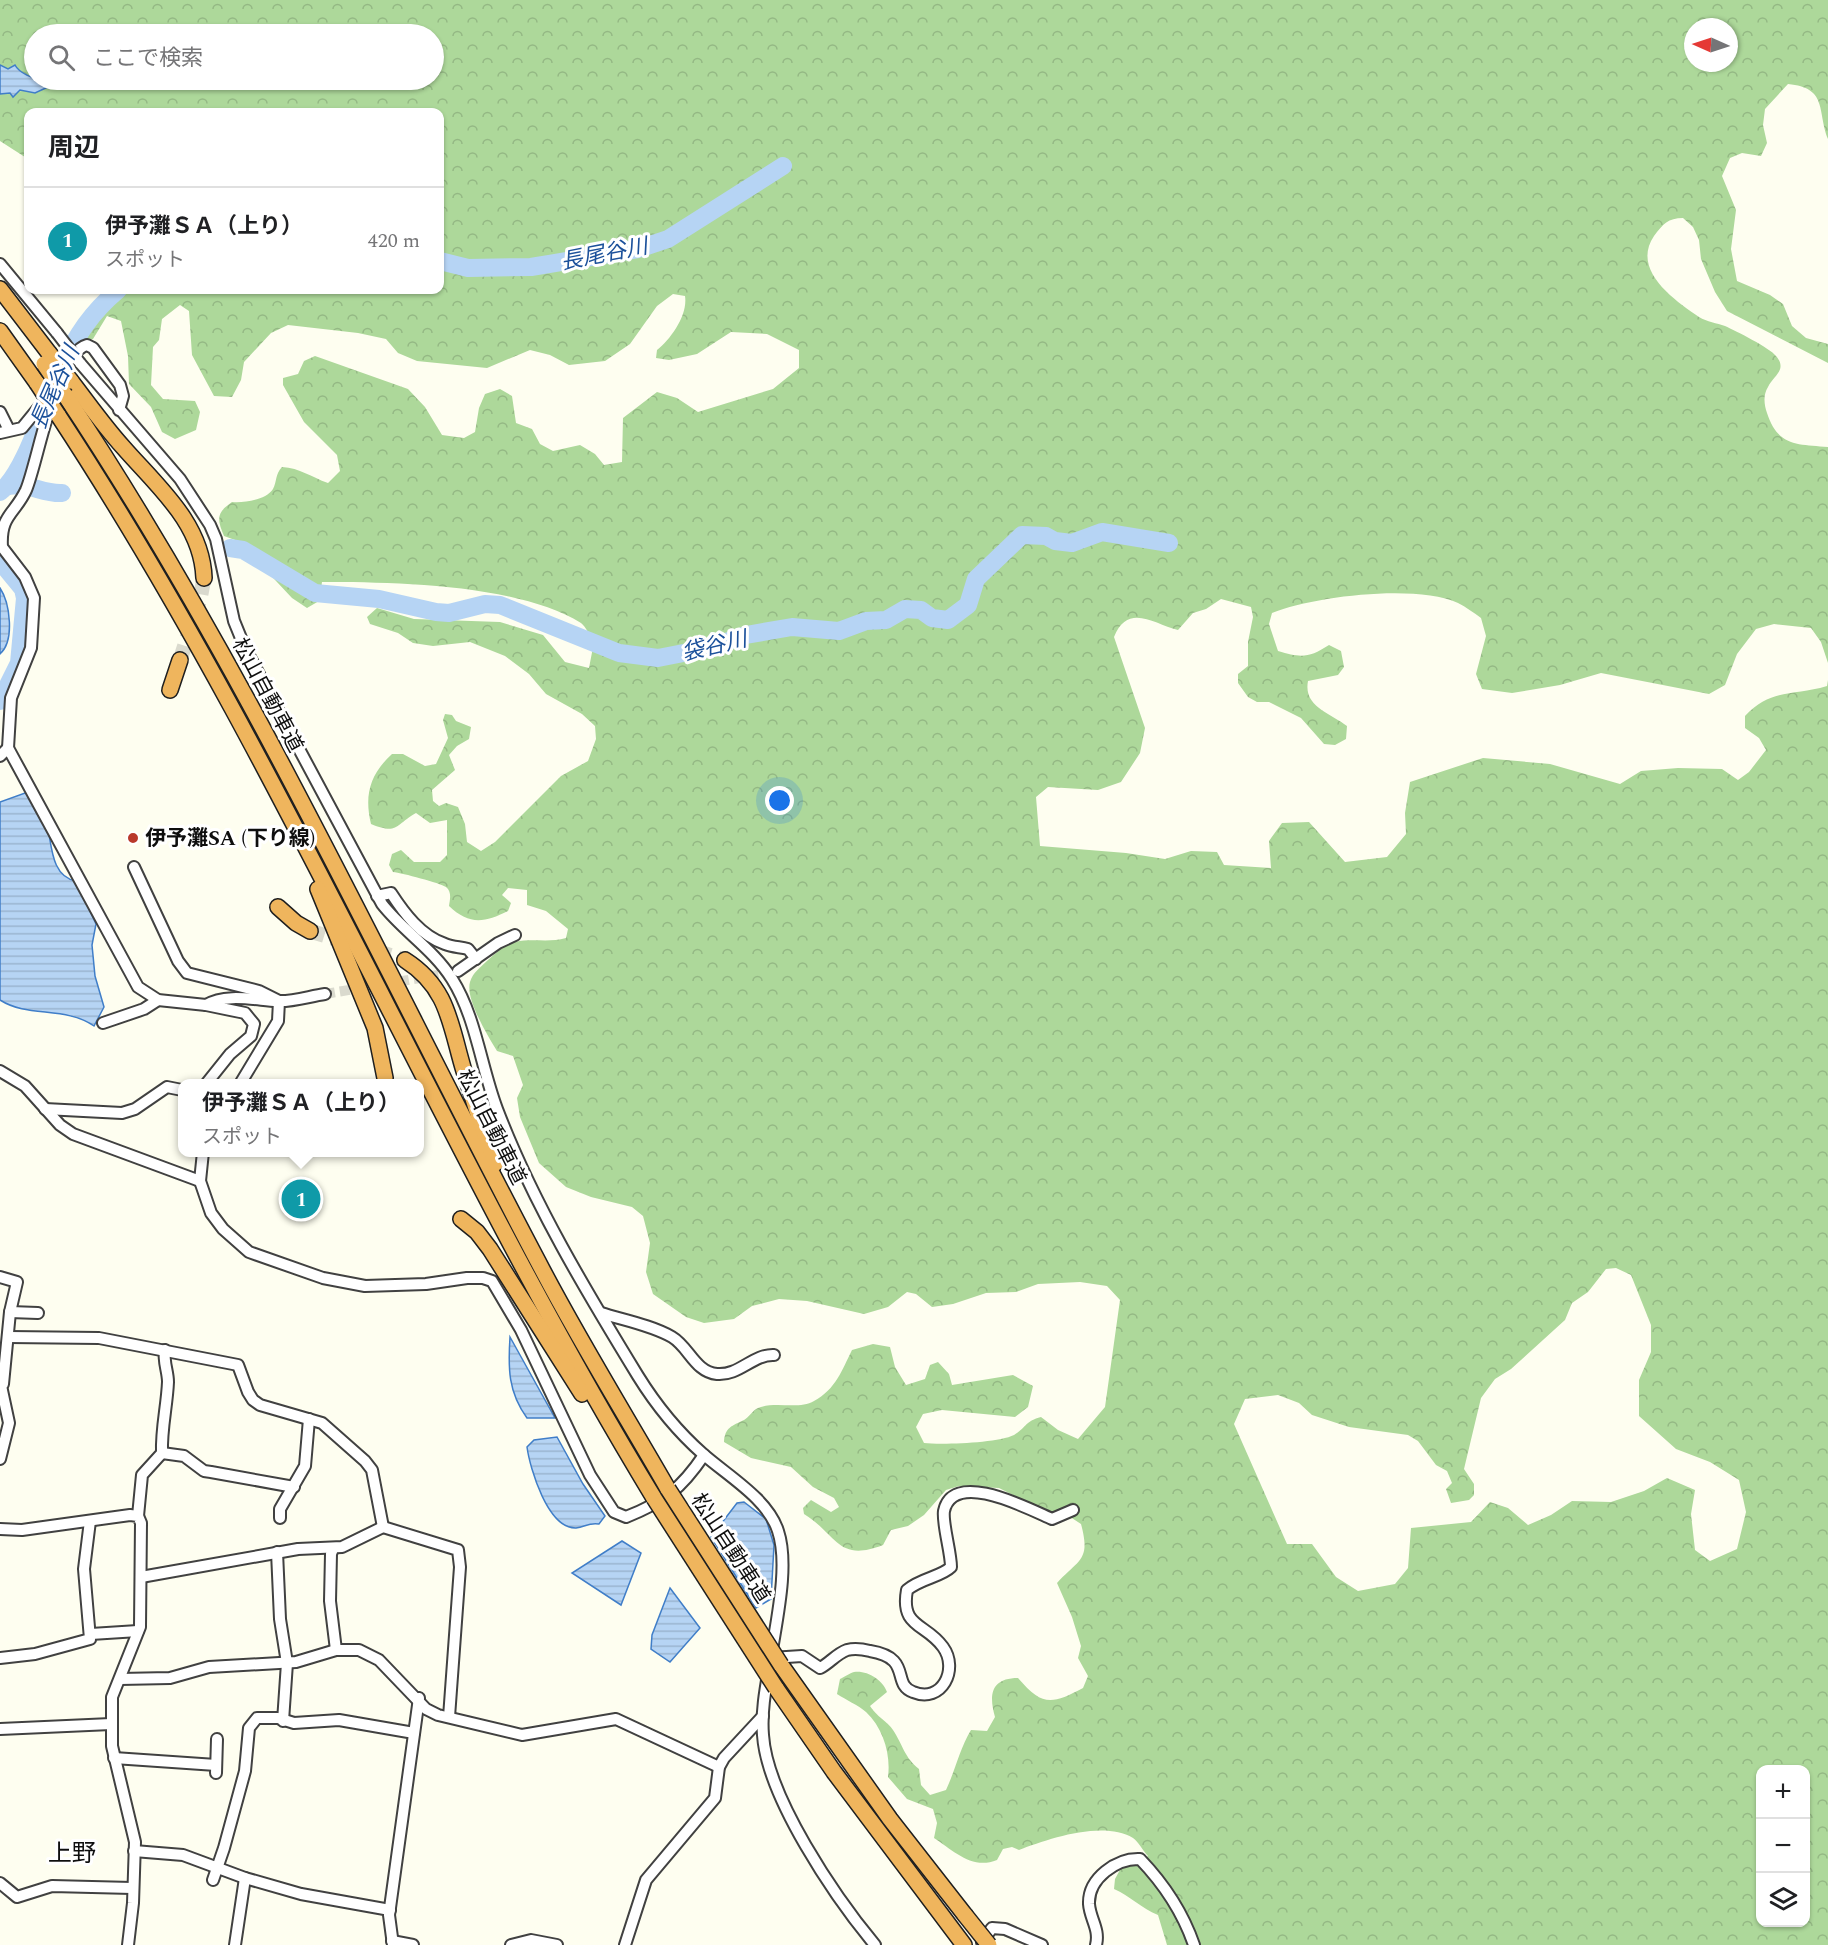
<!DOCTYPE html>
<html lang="ja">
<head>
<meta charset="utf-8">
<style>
	body { margin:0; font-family:Spectral,"Noto Sans JP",serif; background:#f6f6f6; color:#202124 }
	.controls { position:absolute; right:18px; bottom:18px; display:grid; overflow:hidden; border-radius:12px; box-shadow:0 2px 4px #0004 }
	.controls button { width:54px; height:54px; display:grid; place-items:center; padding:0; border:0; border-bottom:2px solid #e0e0e0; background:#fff; color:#202124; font:30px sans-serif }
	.compass { position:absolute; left:1684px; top:18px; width:54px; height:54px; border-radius:50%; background:#fff; box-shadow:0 2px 4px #0004; rotate:273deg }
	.you { position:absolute; left:780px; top:801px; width:21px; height:21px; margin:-15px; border:4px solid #fff; border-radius:50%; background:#1a73e8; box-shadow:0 0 0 9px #1a73e833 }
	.badge { display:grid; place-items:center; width:39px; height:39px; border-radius:50%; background:#7c3aed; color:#fff; font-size:20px; font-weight:700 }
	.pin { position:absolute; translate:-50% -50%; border:3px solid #fff; box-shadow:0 2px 6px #0006 }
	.popup { position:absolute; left:178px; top:1079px; width:246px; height:78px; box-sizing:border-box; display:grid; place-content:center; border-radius:12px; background:#fff; filter:drop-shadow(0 2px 4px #0005); font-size:20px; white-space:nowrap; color:#757577 }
	.popup b { font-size:22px; color:#202124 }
	.popup::after { content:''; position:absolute; left:50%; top:100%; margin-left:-12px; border:12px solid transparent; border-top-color:#fff }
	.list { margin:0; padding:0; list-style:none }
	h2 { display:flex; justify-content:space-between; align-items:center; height:78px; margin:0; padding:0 24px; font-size:26px }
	h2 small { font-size:20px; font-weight:400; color:#757577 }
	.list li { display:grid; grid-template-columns:39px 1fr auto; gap:18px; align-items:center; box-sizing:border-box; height:108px; padding:0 24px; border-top:2px solid #e0e0e0 }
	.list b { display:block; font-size:22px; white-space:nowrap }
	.list p { margin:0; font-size:20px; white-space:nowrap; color:#757577 }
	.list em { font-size:20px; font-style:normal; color:#757577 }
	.icon { flex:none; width:33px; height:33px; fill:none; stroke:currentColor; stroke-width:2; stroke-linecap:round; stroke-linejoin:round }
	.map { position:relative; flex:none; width:1828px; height:1945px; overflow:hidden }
	.search { position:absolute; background:#fff; box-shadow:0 2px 4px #0004; left:24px; top:24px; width:420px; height:66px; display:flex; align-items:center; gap:15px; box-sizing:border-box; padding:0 21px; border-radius:33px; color:#757577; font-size:22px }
	.panel { position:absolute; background:#fff; box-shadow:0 2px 4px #0004; left:24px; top:108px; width:420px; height:186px; border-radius:12px }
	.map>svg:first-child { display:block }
	.forest { fill:url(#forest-crowns); fill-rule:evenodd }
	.water { fill:url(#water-rules); stroke:#407ec8; stroke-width:1.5 }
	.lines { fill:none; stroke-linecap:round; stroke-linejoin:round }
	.river { stroke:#b6d4f4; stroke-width:18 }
	.minor-tunnel { stroke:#dadace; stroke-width:10; stroke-dasharray:10 5; stroke-linecap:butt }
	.highway-tunnel { stroke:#dadace; stroke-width:15; stroke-dasharray:15 8; stroke-linecap:butt }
	.minor-casing { stroke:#414141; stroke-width:14 }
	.highway-casing { stroke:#1f1f1f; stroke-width:18 }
	.minor { stroke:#fff; stroke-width:10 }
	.highway { stroke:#efb55d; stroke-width:15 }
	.minor-bridge-casing { stroke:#414141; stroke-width:14; stroke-linecap:butt }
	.highway-bridge-casing { stroke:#1f1f1f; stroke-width:18; stroke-linecap:butt }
	.minor-bridge { stroke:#fff; stroke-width:10 }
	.highway-bridge { stroke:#efb55d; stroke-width:15 }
	.poi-dot { fill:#b9392b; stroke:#fff; stroke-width:2 }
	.labels { text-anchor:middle; stroke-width:6; stroke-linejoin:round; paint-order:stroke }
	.street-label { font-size:21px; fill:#0e0e0e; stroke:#fff }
	.poi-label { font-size:21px; font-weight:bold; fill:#0e0e0e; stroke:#fff; text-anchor:start }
	.water-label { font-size:22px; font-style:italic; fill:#1c519b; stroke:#fff }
	.quarter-label { font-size:24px; fill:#0e0e0e; stroke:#fff }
</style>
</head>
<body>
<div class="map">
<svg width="1828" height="1945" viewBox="0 0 1828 1945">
	<defs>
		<pattern id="forest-crowns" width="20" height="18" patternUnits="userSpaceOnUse" patternTransform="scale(1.5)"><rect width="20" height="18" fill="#add89a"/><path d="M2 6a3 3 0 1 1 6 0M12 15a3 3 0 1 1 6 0" fill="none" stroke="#94b884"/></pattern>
		<pattern id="water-rules" width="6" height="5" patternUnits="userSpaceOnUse" patternTransform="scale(1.5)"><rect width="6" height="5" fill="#b6d4f4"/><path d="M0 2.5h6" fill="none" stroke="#9bb5d0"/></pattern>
	</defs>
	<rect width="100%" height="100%" fill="#fefef0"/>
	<path class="forest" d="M0 0H1828V139C1817 110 1828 88 1788 84L1765 109 1763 125 1767 143 1761 156 1742 153 1730 158 1722 176 1736 210 1731 249 1737 281 1770 295 1783 304 1792 326 1806 338 1828 344V363L1727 311 1715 292 1701 259 1699 240 1693 227 1683 218C1668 218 1663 224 1654 236 1631 270 1674 300 1699 317 1707 322 1717 323 1725 326 1736 331 1770 348 1776 356 1788 370 1773 376 1768 387 1763 395 1764 404 1767 413 1778 447 1798 444 1828 447V663L1821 642 1811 628 1774 624 1756 629 1737 654 1725 685 1709 694 1601 673 1560 685 1512 693 1482 689 1476 674 1486 636 1481 618C1474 613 1466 607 1458 603 1416 584 1315 596 1272 613L1269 624 1278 651C1301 658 1309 658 1329 645L1341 651 1344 667 1338 675 1308 681C1303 707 1331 713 1347 726L1346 739 1335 745 1324 744 1301 718 1269 702H1257L1248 697 1238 683V674L1248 666V642L1253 617 1251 607 1221 599 1206 609 1193 613 1178 630C1154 624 1128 602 1114 637L1145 728 1140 753 1121 782 1098 790 1048 787 1036 797 1040 846 1126 853 1165 859 1191 851 1217 852 1224 865 1271 868 1269 841 1282 823 1309 822 1345 862 1387 857 1406 834 1405 813 1410 782 1483 758 1550 764 1620 784 1641 771 1678 768 1722 769 1738 780 1749 772 1766 750 1759 738 1745 728V716C1771 688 1794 696 1827 686L1828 680V1945H1167L1158 1915C1141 1908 1130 1896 1114 1889L1115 1879 1121 1868 1138 1864 1148 1856C1143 1851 1138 1841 1133 1838 1103 1820 1048 1839 1019 1850L1012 1847 1003 1849 997 1860C972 1870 954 1851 934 1838L937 1823 933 1809 907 1799 888 1777C891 1754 883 1728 866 1712 858 1705 846 1700 837 1694L840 1679C844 1677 850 1673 854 1672 867 1670 883 1680 887 1692L870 1706C876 1716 888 1722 893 1730 903 1745 904 1757 919 1769L921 1785 930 1795 946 1790C955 1771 960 1748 971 1730L987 1731 995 1717C989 1696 990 1678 1018 1678 1042 1706 1051 1705 1083 1688L1088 1676 1078 1658 1081 1646 1072 1617 1057 1583C1079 1559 1091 1561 1081 1524L1061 1511H1045L999 1488 959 1486 946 1490 924 1515 908 1526 891 1530 883 1545C837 1563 837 1534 804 1514L803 1508 811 1500 831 1512 839 1507 834 1498 813 1487 791 1467 751 1458 724 1442C725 1427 732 1426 744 1420 749 1417 753 1410 758 1408 775 1401 799 1410 814 1401 836 1389 842 1370 852 1350L873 1344 890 1347 895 1367 906 1385 925 1379 930 1365 938 1362 949 1374 952 1385 1013 1375 1033 1386 1028 1407 1015 1417 942 1410 923 1414 916 1427 924 1443C942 1445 998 1443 1014 1435 1026 1428 1025 1421 1041 1417L1058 1430 1078 1439 1105 1407 1120 1300 1107 1286 1080 1282 1038 1284 1016 1292 986 1293 953 1304 932 1307 916 1294 907 1292 888 1307 864 1314 807 1301 779 1299 752 1306 734 1319 704 1323 686 1317 653 1294 646 1272 650 1243 643 1216 632 1207 591 1197 566 1187 539 1163 520 1117 517 1098 523 1085 513 1056 497 1051C488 1036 465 999 470 982 473 972 481 967 488 960 495 954 505 944 515 942 532 938 549 943 566 938L568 929 546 911 527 905V890L508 888 502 895 511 903 508 911C484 923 469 925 449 906 450 899 452 892 446 887 440 883 402 873 393 872L389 865 392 854 401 850 414 862H440L447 855V820L430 823 416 813C395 825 398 835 371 824 364 795 370 774 392 754H403L425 766 436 764 448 738 443 720 445 714 452 715 456 721 471 727 469 739 457 746 449 755 455 770 432 790 433 801 439 806 446 803 458 807 465 824 467 842 481 851 495 842 561 776 588 761 596 739 595 726 582 714 546 694 529 674 505 656 470 642 433 646 413 643 398 633 370 624 367 617 377 608 414 619 500 622 543 635 565 662 589 668 594 642C590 636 586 627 581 623 518 584 395 582 322 582L319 601 307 608 292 598 261 565 249 545 224 536C217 519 216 513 232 502 244 503 266 500 273 489 277 482 275 474 282 467 300 468 311 477 328 483L340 471 337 455 304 422 283 385V378L298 374 304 361 315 356 408 389 425 407 442 435 464 438 475 432 479 408 485 394 500 389 512 396 516 423 532 429 540 444 553 451 580 445 595 454 604 465 622 462 623 418 657 392 677 398 698 412 773 389 799 368V350L767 334 731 332 697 354 669 360 656 358 657 350C671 339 688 315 685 296L673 294 657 306 630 344 605 361 569 365 550 355 530 350 487 368 417 361 398 353 386 339 358 333 288 325 271 333 244 362 241 380 232 397 214 396 192 355 189 311 180 305 162 319 159 340 153 347 151 385 163 399 195 401 200 412 196 430 175 439 162 432 151 407 129 384 128 356 121 321 107 316 93 339 88 341 82 334 86 324 124 290H440V112H28V159L0 141V94L29 90 43 84 41 80H434V34H34V77C26 75 8 70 0 65ZM1693 27H1729V63H1693ZM1616 1268 1631 1275 1651 1325V1352L1639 1380V1416L1676 1449 1710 1462 1739 1480 1746 1512 1737 1549 1710 1561 1695 1550 1691 1514 1695 1490 1667 1478 1644 1491 1611 1502 1572 1501 1551 1515 1528 1525 1508 1508 1490 1502 1471 1522 1411 1528 1408 1568 1395 1584 1358 1591 1336 1577 1312 1544H1287L1234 1424 1245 1399 1278 1395 1299 1403 1312 1415 1349 1427 1408 1435 1418 1441 1436 1465 1447 1471 1452 1483 1446 1489 1451 1503 1469 1500 1474 1495V1484L1464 1469 1481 1398 1495 1379 1511 1369 1565 1320 1572 1303 1588 1292 1606 1269ZM1760 1770H1806V1922H1760Z"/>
	<g class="water">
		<path d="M0 65 8 69 15 65C19 73 34 79 41 80L48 87 35 93 20 90 13 97 10 93 0 94Z"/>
		<path d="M0 588C10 603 15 641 0 654Z"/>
		<path d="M25 793 30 795C35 807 47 822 49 834 52 852 54 877 76 881L96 924 92 945 95 976 104 1007 94 1026C65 1006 28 1018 0 1000V802Z"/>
		<path d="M510 1337 555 1418H527C508 1392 508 1368 510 1337Z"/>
		<path d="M557 1437 583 1484 605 1516 599 1524C589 1522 585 1527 576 1528 548 1529 530 1469 527 1447L534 1440Z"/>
		<polygon points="744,1502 766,1519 774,1545 771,1599 756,1608 711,1537 737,1503"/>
		<polygon points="622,1541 641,1553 621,1605 572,1573"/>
		<polygon points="670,1588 700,1628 670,1662 651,1649 652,1635"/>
	</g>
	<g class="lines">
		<g class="river">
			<polyline points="440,261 468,268 531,267 638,249 668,239 783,166"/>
			<path d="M62 367C76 335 92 312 118 290"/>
			<path d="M9 486C28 482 42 494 62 493"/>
			<path d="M0 492C22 475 40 419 51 392"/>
			<polyline points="230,548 243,550 315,593 379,599 436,612 449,613 485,604 500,605 619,653 658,658 709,648 746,635 792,627 839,631 866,621 886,620 905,609 921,610 932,618 948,620 968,605 976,579 1022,535 1046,536 1055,541 1072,543 1102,532 1169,543"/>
			<polyline points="0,561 23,589 25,598 19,663 0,701"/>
		</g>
		<polyline class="minor-tunnel" points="325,994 455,972"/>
		<g class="highway-tunnel">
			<polyline points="180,660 200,599 204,578"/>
			<polyline points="310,931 405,960"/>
		</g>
		<g class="minor-casing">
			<g id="minor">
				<polyline points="0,264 57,333"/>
				<path d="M80 363 180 479 210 525 216 539 234 621 245 648 382 904C403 931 433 949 452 979 476 1017 481 1067 497 1109 533 1203 586 1291 638 1376 656 1405 678 1432 703 1454 728 1476 768 1499 778 1531 790 1567 775 1626 770 1663 766 1686 761 1711 763 1735 767 1797 835 1897 875 1945"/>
				<polyline points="0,412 9,430"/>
				<polyline points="0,433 22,428 40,406 48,410"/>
				<path d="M8 748 11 698 31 648 34 598 25 577 2 547C0 515 15 514 26 490 38 462 55 354 87 345L93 348 120 385 123 396 119 410"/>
				<polyline points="0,756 8,748 138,987 158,1000 206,1005"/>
				<polyline points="134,867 178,961 187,973 259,991 279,1001 278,1021 240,1084"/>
				<path d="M377 896 391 893C404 913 421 936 445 944 452 947 460 947 468 949L476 959"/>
				<polyline points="458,971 498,943 515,935"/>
				<polyline points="103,1023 144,1009 158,1000"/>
				<polyline points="0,1071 25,1086 60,1125 73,1134 200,1181"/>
				<path d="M206 1084 230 1054 251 1036 254 1024 245 1013 206 1005C226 993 255 1000 277 1001 293 1002 310 996 325 994"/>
				<polyline points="45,1109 122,1113 135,1109 167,1087 182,1090"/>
				<path d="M203 1152 200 1181 211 1213 223 1229 249 1252 323 1278 365 1286 426 1284 467 1278H483L492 1281 521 1330 590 1475 614 1512 626 1517C664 1502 681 1489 704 1455"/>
				<polyline points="0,1277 17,1282 10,1312 3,1384"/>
				<polyline points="10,1312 38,1313"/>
				<path d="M601 1313C623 1320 651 1325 672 1337 689 1347 695 1372 717 1374 739 1376 753 1354 774 1355"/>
				<polyline points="9,1337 99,1338 238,1365 248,1392 253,1400 260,1405 322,1423 365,1461 372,1470 383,1527"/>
				<polyline points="0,1381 9,1423 0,1459"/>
				<polyline points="162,1453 184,1456 204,1471 211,1472 294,1487"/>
				<path d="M138 1516 142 1475 162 1453C161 1429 167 1406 168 1382 168 1371 163 1362 165 1350"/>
				<polyline points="280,1518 280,1509 305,1466 309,1419"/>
				<polyline points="0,1529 22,1530 130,1515 138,1516 141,1523 140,1627 112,1697 112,1746 135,1842 133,1903 128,1945"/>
				<polyline points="333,1549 331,1554 330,1601 336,1650"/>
				<polyline points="277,1552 280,1619 287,1663 283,1721"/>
				<polyline points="141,1577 298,1549 342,1547 383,1527 458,1550 460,1567 449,1717"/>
				<polyline points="91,1634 138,1631"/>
				<polyline points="0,1658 35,1654 90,1639 84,1569 90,1521"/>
				<path d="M771 1658 802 1656 820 1668C830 1663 836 1654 847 1650 855 1648 862 1649 870 1651 913 1658 891 1684 913 1692 942 1704 959 1669 943 1647 926 1623 900 1628 907 1590 921 1578 941 1577 951 1567 951 1552 942 1523 944 1511 953 1468 1031 1510 1052 1519L1073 1510"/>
				<polyline points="120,1679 170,1678 209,1667 296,1662 336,1650 359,1650 379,1660 426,1709 438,1715 522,1735 616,1719 719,1767"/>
				<polyline points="0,1729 111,1724"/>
				<polyline points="114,1758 216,1765"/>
				<polyline points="216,1773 217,1739"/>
				<polyline points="134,1851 183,1855 245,1878 301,1894 390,1910"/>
				<polyline points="213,1880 224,1848 245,1771 249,1728 257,1718 278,1718 294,1723 339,1720 414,1733"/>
				<polyline points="0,1883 17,1897 52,1886 132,1888"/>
				<polyline points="392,1941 413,1945"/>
				<polyline points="982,1942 992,1928 1005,1929 1042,1945"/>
				<polyline points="235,1945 245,1878"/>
				<polyline points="393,1945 389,1915 419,1698"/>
				<polyline points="511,1945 531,1940 557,1945"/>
				<polyline points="625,1945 646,1880 715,1798 719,1767 724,1758 763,1716"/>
				<path d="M1096 1945C1100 1929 1090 1919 1089 1904 1088 1878 1117 1858 1140 1859 1163 1883 1183 1913 1194 1945"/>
			</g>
		</g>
		<g class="highway-casing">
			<g id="highway">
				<polyline points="0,289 49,353"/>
				<polyline points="0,331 37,383"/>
				<path d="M71 381C88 403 104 426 123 447 157 486 202 523 204 578"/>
				<path d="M65 395C250 672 387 977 543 1271 582 1345 626 1416 668 1489"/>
				<path d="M58 415C285 760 440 1146 654 1498"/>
				<polyline points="170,690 180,660"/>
				<polyline points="318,889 375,1028 385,1078"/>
				<polyline points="278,907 296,923 310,931"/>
				<path d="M405 960C449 988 450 1025 464 1071 474 1101 483 1133 496 1163"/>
				<polyline points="461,1219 477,1232 490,1249 582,1394"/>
				<polyline points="781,1665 890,1819 965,1915"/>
				<polyline points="776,1688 834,1772 964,1945"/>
			</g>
		</g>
		<use href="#minor" class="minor"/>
		<use href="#highway" class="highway"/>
		<g class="minor-bridge-casing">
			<polyline id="minor-bridge" points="57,333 80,363"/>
		</g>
		<g class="highway-bridge-casing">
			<g id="highway-bridge">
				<polyline points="49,353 71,381"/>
				<polyline points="44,364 65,395"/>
				<polyline points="37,383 58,415"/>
				<polyline points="668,1489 781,1665"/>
				<polyline points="654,1498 776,1688"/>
				<polyline points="965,1915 989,1945"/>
			</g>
		</g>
		<use href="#minor-bridge" class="minor-bridge"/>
		<use href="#highway-bridge" class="highway-bridge"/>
	</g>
	<circle class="poi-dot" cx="133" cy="838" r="6"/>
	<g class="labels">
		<g class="street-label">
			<text transform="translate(268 695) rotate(62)" y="7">松山自動車道</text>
			<text transform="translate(492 1127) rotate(63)" y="7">松山自動車道</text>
			<text transform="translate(731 1548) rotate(57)" y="7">松山自動車道</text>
		</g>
		<g class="poi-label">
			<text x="145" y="845">伊予灘SA (下り線)</text>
		</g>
		<g class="water-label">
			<text transform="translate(604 253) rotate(-11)" y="8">長尾谷川</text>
			<text transform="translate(54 387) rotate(-66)" y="8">長尾谷川</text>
			<text transform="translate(714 645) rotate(-13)" y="8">袋谷川</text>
		</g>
		<g class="quarter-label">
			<text x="72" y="1861">上野</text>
		</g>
	</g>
</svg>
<div class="controls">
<button>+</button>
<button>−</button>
<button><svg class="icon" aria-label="layers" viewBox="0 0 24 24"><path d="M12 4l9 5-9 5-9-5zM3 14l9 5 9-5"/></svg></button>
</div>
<svg class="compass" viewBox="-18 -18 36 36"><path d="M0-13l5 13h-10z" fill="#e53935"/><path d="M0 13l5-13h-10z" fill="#757577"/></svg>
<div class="you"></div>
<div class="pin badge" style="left:301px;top:1199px;background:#0f9aa8">1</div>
<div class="popup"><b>伊予灘ＳＡ（上り）</b>スポット</div>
<div class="search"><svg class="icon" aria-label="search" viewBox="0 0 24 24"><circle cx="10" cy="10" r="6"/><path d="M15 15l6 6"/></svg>ここで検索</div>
<section class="panel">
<h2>周辺<small></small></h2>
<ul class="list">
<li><span class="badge" style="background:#0f9aa8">1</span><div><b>伊予灘ＳＡ（上り）</b><p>スポット</p></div><em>420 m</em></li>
</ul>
</section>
</div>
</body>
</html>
